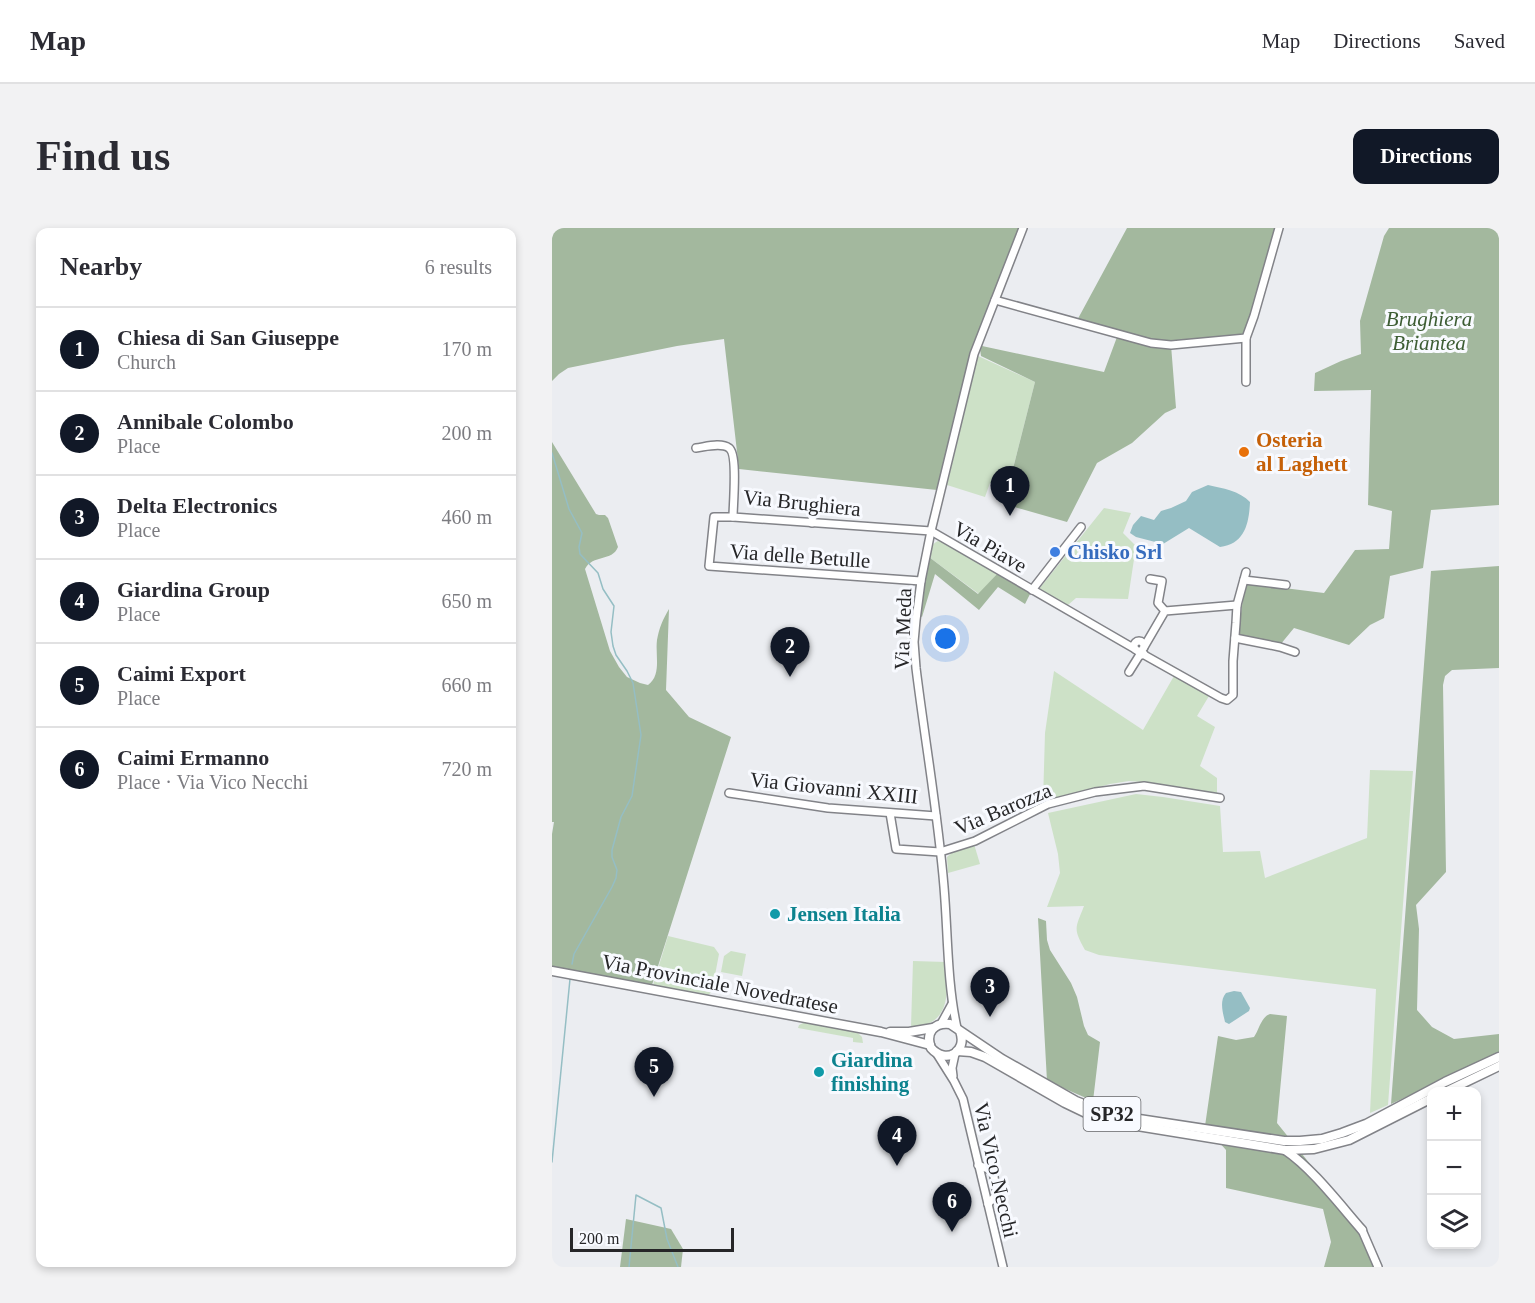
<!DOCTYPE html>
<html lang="en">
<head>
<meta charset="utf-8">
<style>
	body { margin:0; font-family:"Times New Roman",serif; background:#f2f2f3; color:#2b2b33 }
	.controls { position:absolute; right:18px; bottom:18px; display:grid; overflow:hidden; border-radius:12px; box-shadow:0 3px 9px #0003 }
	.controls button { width:54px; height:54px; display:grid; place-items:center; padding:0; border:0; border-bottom:2px solid #e1e1e2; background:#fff; color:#2b2b33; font:30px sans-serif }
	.scale { position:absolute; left:18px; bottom:15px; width:164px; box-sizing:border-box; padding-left:6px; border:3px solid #262628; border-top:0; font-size:16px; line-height:21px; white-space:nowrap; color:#262628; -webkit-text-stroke:4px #f8faff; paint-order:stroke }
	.you { position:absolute; left:394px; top:411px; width:21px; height:21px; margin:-15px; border:4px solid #fff; border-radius:50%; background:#1a73e8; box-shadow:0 0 0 9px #1a73e833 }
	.badge { display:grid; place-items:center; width:39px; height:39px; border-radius:50%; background:#111827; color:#fff; font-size:20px; font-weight:700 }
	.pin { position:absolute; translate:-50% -50px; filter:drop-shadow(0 2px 3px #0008) }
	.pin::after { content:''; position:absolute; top:32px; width:21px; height:18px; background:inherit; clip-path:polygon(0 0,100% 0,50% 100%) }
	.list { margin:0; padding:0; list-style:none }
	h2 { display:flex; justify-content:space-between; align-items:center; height:78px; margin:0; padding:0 24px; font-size:26px }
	h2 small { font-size:20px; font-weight:400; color:#7c7c81 }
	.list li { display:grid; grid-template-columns:39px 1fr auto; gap:18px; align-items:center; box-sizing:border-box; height:84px; padding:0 24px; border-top:2px solid #e1e1e2 }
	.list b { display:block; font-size:22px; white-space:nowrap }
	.list p { margin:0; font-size:20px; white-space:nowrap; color:#7c7c81 }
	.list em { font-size:20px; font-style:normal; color:#7c7c81 }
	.icon { flex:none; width:33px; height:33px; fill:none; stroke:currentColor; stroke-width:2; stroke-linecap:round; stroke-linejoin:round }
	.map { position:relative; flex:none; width:947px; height:1039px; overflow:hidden; border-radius:12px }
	header { display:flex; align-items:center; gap:36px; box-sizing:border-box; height:84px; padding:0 30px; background:#fff; border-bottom:2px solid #e1e1e2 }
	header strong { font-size:28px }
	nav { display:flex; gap:33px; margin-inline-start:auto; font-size:21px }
	.intro { display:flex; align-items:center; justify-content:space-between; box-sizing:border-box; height:144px; padding:0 36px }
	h1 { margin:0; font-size:42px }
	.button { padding:15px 27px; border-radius:12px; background:#111827; color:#fff; font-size:21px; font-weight:700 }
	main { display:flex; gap:36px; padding:0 36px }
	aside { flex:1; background:#fff; border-radius:12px; box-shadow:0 3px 9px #0003 }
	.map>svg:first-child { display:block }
	.green { fill:#cde1c7 }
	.forest { fill:#a3b89e }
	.water { fill:#95bec4 }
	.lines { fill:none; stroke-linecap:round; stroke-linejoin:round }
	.stream { stroke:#95bec4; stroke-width:1.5 }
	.minor-casing { stroke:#828388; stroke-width:10 }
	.major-casing { stroke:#828388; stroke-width:11 }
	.minor { stroke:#fff; stroke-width:7 }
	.major { stroke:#fff; stroke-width:8 }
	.food-dot { fill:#e8710a; stroke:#f8faff; stroke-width:2 }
	.shop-dot { fill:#3f7fe0; stroke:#f8faff; stroke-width:2 }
	.culture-dot { fill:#0f9aa8; stroke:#f8faff; stroke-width:2 }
	.labels { text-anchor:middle; stroke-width:6; stroke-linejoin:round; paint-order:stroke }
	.shield { fill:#f8faff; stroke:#656668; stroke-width:1.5 }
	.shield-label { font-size:20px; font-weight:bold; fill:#262628 }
	.park-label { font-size:21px; font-style:italic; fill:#3d5d34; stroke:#f8faff }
	.food-label { font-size:21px; font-weight:bold; fill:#c56008; stroke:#f8faff; text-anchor:start }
	.street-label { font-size:21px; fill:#262628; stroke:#f8faff }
	.shop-label { font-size:21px; font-weight:bold; fill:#366cbe; stroke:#f8faff; text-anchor:start }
	.culture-label { font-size:21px; font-weight:bold; fill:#0d838f; stroke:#f8faff; text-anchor:start }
</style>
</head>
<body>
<header>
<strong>Map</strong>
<nav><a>Map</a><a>Directions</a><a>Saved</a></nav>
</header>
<div class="intro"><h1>Find us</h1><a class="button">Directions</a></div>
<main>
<aside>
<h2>Nearby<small>6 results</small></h2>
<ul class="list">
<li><span class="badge">1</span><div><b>Chiesa di San Giuseppe</b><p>Church</p></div><em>170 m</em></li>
<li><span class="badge">2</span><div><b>Annibale Colombo</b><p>Place</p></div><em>200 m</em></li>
<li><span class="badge">3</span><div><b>Delta Electronics</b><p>Place</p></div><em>460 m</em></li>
<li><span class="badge">4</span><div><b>Giardina Group</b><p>Place</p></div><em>650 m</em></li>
<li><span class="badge">5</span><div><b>Caimi Export</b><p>Place</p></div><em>660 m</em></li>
<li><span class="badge">6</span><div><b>Caimi Ermanno</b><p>Place · Via Vico Necchi</p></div><em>720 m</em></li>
</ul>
</aside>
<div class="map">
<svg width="947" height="1039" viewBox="0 0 947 1039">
	<rect width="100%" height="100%" fill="#ebedf1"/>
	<g class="green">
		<polygon points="426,128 483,154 456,260 438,255 433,269 395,257"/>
		<polygon points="552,280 579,285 571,305 584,318 576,371 524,370 516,377 487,361"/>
		<path d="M386 313 390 314 446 345 427 366 377 329C379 322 379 316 386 313Z"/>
		<polygon points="502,443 591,502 622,448 657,468 645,488 663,499 648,538 665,550 665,565 602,555 577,553 558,556 491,574 493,505"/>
		<path d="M818 542 861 543 836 877 818 885 824 761 547 727 533 722C521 700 523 701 532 678L495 679 508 645 506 626 496 585 584 566 611 569 668 578 671 624 708 623 713 650 815 610Z"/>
		<polygon points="422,616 428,636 396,645 395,629 401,624"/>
		<path d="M116 708 162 719 167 726 160 763C159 764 158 766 156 767 148 771 111 759 101 757Z"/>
		<polygon points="179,723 194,726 190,748 169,744 172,728"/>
		<path d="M361 733 394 734C395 756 400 788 373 797 369 798 364 798 359 799Z"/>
		<polygon points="253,794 305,804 310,809 311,815 301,814 301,810 246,800 247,797"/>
	</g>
	<g class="forest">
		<polygon points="0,0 469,0 436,83 389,253 385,262 187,241 172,111 125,118 16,140 7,146 0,153"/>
		<polygon points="575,0 723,0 698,106 617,115 619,117 624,180 613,185 580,215 545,235 515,294 452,276 483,154 429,128 428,121 430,118 552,144 565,109 522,98"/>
		<polygon points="837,0 947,0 947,277 879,282 871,340 838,348 832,390 818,397 797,417 742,400 728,417 686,408 693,355 772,365 803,322 837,321 840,283 816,277 819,162 762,163 763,145 789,133 809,126 808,93 832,8"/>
		<path d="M0 214 44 286 47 287H53L56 290 66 319C60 334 41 326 33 341L58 423 67 439 75 449 88 455 96 457C110 447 103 427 105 412 107 400 111 391 117 381L114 462 137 489 179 509 100 757 0 738V606L2 594H0Z"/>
		<polygon points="377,329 426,366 446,345 479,364 473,376 446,359 427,382 383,346 370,389 367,387"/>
		<polygon points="947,338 947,440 900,442 893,448 891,457 894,644 864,677 867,701 865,782 880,799 902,811 947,806 947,826 839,876 879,343"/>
		<polygon points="486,690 494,693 495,712 498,722 519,755 525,769 532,798 536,807 548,814 541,873 495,853"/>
		<path d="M718 786 735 788 725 895 813 1004 824 1039H772L779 1014 771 981 674 960V922L653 898 666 808 684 812 702 809C707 802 709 789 718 786Z"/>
		<polygon points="74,991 119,1001 131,1021 129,1039 68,1039"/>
	</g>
	<g class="water">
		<path d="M656 257C670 260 688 263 698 274 697 295 693 316 668 319L637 300 611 316 584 309 578 305 581 297 589 288 602 292 609 283 619 280 634 273 640 264Z"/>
		<path d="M682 763 689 764 698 780 697 783 677 796 673 794C671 785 667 773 674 765Z"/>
	</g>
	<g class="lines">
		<g class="stream">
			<polyline points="0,225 17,281 30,305 27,319 28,326 46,345 51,361 62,378 59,404 61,418 64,427 75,443 81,455 89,507 80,568 69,589 60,622 60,629 65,642 64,650 60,659 22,726 20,736"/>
			<polyline points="0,934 18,751"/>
			<polyline points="77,1039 84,967 109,980 115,1011 126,1039"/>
		</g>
		<g class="minor-casing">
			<g id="minor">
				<polyline points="443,72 599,115 619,117 694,110 702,88 727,0"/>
				<polyline points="694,154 694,110"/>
				<path d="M144 220C153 219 169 214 177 220 186 226 181 277 181 289L379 303 583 421"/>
				<polyline points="181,289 162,289 157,338 369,353"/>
				<polyline points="260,295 261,279"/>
				<polyline points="598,351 610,353 606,375 613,383"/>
				<polyline points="692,352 734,357"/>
				<polyline points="480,362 529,299"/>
				<polyline points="683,410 728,419 743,424"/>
				<circle cx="587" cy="418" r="5"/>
				<polyline points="592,419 613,383 685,377"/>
				<polyline points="587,424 669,470 675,472 681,467 681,433 684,395 685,377 694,344"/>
				<polyline points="577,444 587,428 592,426"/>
				<polyline points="177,565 276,580 384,588"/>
				<polyline points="338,585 344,621 388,624 423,613 496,576 543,564 592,558 668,570"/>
				<polyline points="389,796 400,776"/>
				<path d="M405 800C395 754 396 706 392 659 386 586 373 513 364 440L362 414 364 392 369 353 379 303 422 126 471 0"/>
				<polyline points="385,826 402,853 411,871 451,1039"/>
				<polyline points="401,848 400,840 403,826"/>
				<polyline points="426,937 441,943 445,966 436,976"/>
				<polyline points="810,1002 826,1039"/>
			</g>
		</g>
		<g class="major-casing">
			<g id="major">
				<polyline points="0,743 329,804 378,817"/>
				<path d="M408 803C416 824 394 837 379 820 373 805 382 794 398 796L450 831 524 873 547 882 565 887 587 891 732 913H748L770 911 790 905 814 896 893 854 947 829"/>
				<polyline points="338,804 357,804 381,800"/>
				<polyline points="405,823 419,824 433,829 513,875 540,888 567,895 733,922 762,921 797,912 880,870"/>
				<polyline points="893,864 947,838"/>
				<path d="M733 922C760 940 788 977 810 1002"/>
			</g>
		</g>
		<use href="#minor" class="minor"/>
		<use href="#major" class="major"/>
	</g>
	<circle class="food-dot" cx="692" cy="224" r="6"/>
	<circle class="shop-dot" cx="503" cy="324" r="6"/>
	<g class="culture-dot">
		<circle cx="223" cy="686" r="6"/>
		<circle cx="267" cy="844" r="6"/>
	</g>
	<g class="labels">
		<rect class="shield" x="531.5" y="869" width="57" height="34" rx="4.5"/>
		<g class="shield-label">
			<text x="560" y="893">SP32</text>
		</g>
		<g class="park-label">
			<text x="877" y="98">Brughiera<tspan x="877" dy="24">Briantea</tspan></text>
		</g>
		<g class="food-label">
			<text x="704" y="219">Osteria<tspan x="704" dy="24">al Laghett</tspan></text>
		</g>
		<g class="street-label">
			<text transform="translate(250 275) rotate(6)" y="7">Via Brughiera</text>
			<text transform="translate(438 319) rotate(30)" y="7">Via Piave</text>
			<text transform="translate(248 328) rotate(4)" y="7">Via delle Betulle</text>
			<text transform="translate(351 401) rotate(-88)" y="7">Via Meda</text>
			<text transform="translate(282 560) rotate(6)" y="7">Via Giovanni XXIII</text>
			<text transform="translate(451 581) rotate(-23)" y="7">Via Barozza</text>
			<text transform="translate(168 756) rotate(11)" y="7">Via Provinciale Novedratese</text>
			<text transform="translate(444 942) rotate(77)" y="7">Via Vico Necchi</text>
		</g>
		<g class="shop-label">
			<text x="515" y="331">Chisko Srl</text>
		</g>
		<g class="culture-label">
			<text x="235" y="693">Jensen Italia</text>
			<text x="279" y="839">Giardina<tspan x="279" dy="24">finishing</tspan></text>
		</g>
	</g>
</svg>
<div class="controls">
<button>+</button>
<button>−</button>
<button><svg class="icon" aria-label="layers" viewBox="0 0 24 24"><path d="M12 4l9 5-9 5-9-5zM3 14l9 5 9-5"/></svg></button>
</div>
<div class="scale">200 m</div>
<div class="you"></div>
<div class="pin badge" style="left:458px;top:288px">1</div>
<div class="pin badge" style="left:238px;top:449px">2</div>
<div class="pin badge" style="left:438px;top:789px">3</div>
<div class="pin badge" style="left:345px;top:938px">4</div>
<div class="pin badge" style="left:102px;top:869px">5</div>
<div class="pin badge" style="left:400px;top:1004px">6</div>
</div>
</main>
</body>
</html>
